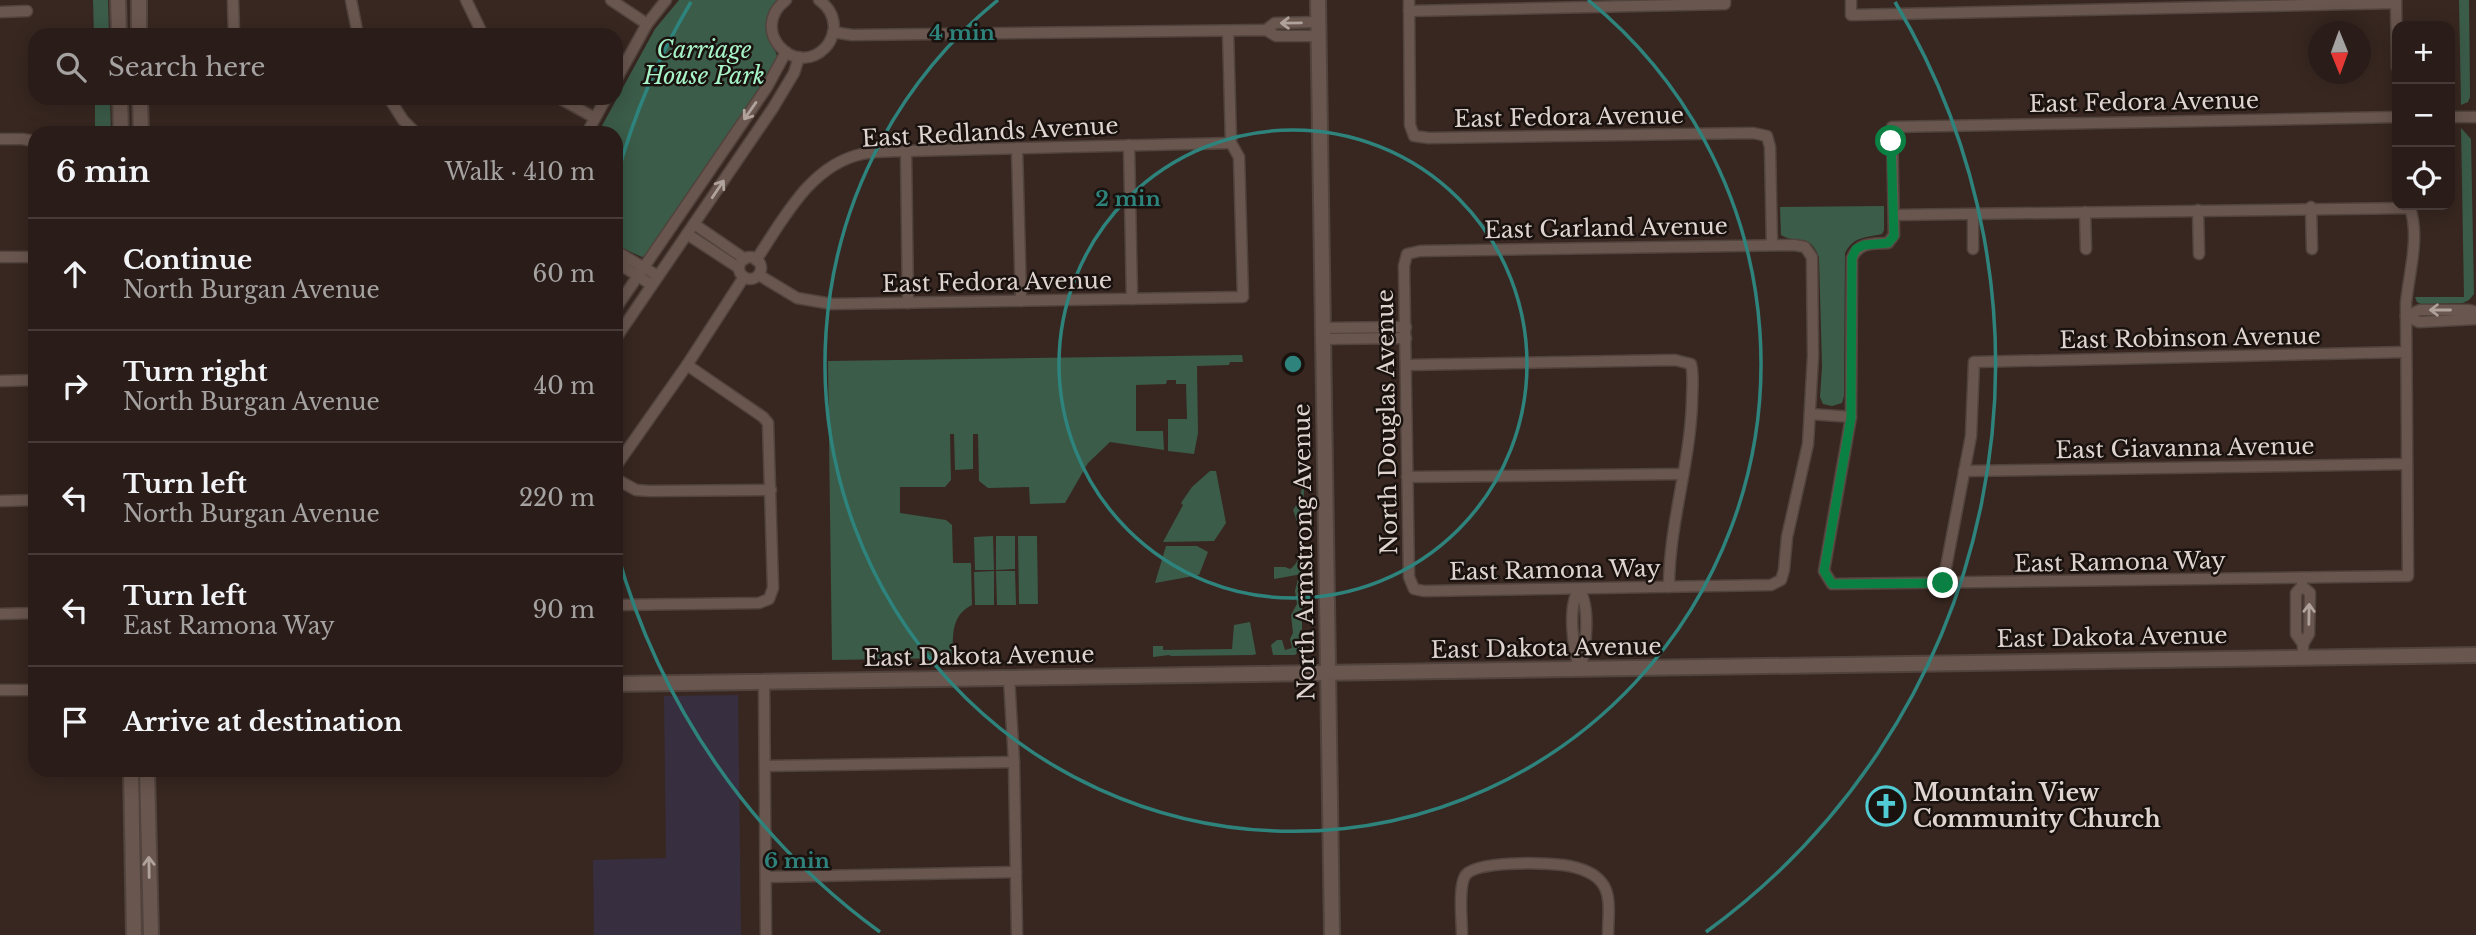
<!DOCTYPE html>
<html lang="en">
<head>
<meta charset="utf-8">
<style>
	body { margin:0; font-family:"Libre Baskerville",serif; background:#362a26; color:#f1f3f6 }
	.controls { position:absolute; right:21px; top:21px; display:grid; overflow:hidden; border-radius:14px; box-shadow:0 4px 18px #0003 }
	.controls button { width:63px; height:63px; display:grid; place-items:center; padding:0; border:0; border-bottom:2px solid #463b38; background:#2a1d19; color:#f1f3f6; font:35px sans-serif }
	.compass { position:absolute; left:2308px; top:21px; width:63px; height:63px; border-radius:50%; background:#2a1d19; box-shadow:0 4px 18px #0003; rotate:179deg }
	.stop { position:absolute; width:21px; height:21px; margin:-16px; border:5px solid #0b8043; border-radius:50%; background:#fff }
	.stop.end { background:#0b8043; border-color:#fff; box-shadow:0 2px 7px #0008 }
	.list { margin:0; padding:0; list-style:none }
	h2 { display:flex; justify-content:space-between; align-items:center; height:91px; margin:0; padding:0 28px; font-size:30px }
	h2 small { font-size:23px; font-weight:400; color:#a5a2a2 }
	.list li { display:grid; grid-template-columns:46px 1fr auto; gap:21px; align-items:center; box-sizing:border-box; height:112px; padding:0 28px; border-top:2px solid #463b38 }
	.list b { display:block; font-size:26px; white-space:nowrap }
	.list p { margin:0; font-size:23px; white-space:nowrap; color:#a5a2a2 }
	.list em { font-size:23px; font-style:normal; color:#a5a2a2 }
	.icon { flex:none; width:38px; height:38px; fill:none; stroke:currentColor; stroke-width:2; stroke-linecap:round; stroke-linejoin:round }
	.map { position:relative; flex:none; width:2476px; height:935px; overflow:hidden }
	.search { position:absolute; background:#2a1d19; box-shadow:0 4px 18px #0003; left:28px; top:28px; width:595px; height:77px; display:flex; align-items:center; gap:18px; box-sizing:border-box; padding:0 24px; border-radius:21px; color:#a5a2a2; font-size:26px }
	.panel { position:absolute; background:#2a1d19; box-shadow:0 4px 18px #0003; left:28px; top:126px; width:595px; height:651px; border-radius:21px }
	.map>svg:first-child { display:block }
	.industrial { fill:#372f3f }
	.green { fill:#3b5c49 }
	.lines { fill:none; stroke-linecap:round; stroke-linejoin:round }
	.street-casing { stroke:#51433d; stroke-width:13 }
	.secondary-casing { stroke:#51433d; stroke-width:18 }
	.street { stroke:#69564f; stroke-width:10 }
	.secondary { stroke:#69564f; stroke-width:14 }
	.oneway { stroke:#b0a29c }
	.route { stroke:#0b8043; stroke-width:9 }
	.ring { fill:none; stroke:#2e847d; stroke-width:3.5 }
	.labels { text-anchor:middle; stroke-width:5; stroke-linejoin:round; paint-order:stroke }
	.park-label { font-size:23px; font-style:italic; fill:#a6f3c7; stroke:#1a120f }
	.street-label { font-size:23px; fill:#dfd4cf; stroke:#1a120f }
	.poi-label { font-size:23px; font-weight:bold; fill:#dfd4cf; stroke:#1a120f; text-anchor:start }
	.centre { fill:#2e847d; stroke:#1a120f; stroke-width:3.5 }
	.ring-label { font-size:21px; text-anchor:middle; font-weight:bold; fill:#2e847d; stroke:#1a120f; stroke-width:5; stroke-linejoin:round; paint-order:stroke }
</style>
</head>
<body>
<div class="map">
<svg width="2476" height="935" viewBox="0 0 2476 935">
	<rect width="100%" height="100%" fill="#382721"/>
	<polygon class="industrial" points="738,695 741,935 594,935 593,860 666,858 664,696"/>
	<g class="green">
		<polygon points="93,0 108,0 109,35 94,35"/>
		<path d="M679 0H777C757 26 769 31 777 56L766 80 647 254 642 257 616 245V133H598L655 29Z"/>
		<polygon points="2459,0 2469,0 2470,97 2468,102 2461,105"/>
		<polygon points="95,98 110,98 111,133 95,133"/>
		<polygon points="2461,128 2471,139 2474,294 2469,300 2463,303 2421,304 2417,302 2415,297 2464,297"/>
		<path d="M1884 206V230L1882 234C1865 238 1854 236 1845 253L1844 396 1842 403 1832 406 1823 404 1820 397 1822 367 1819 257C1809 231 1797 245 1781 235L1780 207Z"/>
		<path d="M1242 355 1243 362H1230L1229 365 1197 366 1198 433 1194 454 1168 451V419H1187L1186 384H1176V380H1167L1166 384 1136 385V431H1163L1164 450 1110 442 1088 463 1065 503 1030 504 1029 487 988 488 979 481 978 434H973V469L955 470 954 434H950L951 480 945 487H900V513L946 520 952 525 953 563H971L972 605C950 616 953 637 953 658L832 660 828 361Z"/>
		<polygon points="1210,471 1216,471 1226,523 1214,541 1163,542 1183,505 1181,503 1192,487"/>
		<path d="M1302 488H1304L1302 574 1274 579V567H1285L1290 569C1308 557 1299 526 1293 510L1299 501Z"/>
		<polygon points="993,536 994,570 975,570 974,537"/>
		<polygon points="996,536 1015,536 1015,569 996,570"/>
		<polygon points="1018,536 1037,536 1038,604 1019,604"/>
		<polygon points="1166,546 1197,546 1208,552 1199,575 1155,583"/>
		<polygon points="994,571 994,605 975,605 974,572"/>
		<polygon points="996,571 1015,571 1016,605 997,605"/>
		<polygon points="1298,579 1302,579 1302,630 1300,630 1300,634 1302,634 1303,647 1295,655 1273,655 1271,645 1277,640 1282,640 1285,650 1292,648 1290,639 1293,633 1291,615 1297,604 1295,591"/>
		<polygon points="1250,622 1256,654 1253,655 1171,656 1169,655 1153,657 1153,646 1163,646 1163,650 1232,649 1234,625"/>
	</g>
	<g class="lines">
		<g class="street-casing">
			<g id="street">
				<polyline points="233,0 234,35"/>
				<polyline points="351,0 358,35"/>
				<polyline points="466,0 483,35"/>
				<polyline points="611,0 647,24"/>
				<path d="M786 0C748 29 794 79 825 48 830 43 833 35 834 28 834 16 829 7 819 0"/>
				<polyline points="1409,0 1410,125 1414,136 1429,138 1753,133 1767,136 1770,147 1772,245"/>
				<polyline points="1851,0 1851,15 2396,3"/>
				<polyline points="2396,0 2397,67"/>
				<polyline points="1409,11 1725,4 1725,0"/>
				<polyline points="0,12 27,11"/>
				<polyline points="1266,30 1275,23 1318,22"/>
				<polyline points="833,32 852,35 1266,30 1276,36 1318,36"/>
				<polyline points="616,80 647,24 666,0"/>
				<polyline points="389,98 403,120 416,133"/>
				<polyline points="559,98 595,118"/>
				<polyline points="2450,117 2476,117"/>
				<polyline points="587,133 606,98"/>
				<polyline points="0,139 22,139 34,141 35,144"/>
				<polyline points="1129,145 1132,299"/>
				<polyline points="1017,148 1021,301"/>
				<polyline points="906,151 908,303"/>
				<polyline points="2311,207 2312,249"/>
				<polyline points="2198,210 2199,254"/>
				<polyline points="2085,212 2086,249"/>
				<polyline points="1973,214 1973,249"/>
				<path d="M1894 215 2410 208C2420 237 2409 273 2406 303L2408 576 1832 584 1824 571 1851 417 1852 258C1859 242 1872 244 1888 243L1894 235 1892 127 2397 117"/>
				<polyline points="694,224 745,259"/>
				<polyline points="687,234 739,268"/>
				<polygon points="1794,245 1805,247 1812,257 1813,356 1808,444 1787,537 1784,570 1781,580 1771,585 1424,591 1414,589 1409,577 1404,266 1407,254 1420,251"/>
				<polyline points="616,251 658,276"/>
				<polyline points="0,257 35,257"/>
				<circle cx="750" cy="268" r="11"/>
				<path d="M756 260C783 220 810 165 862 154 876 151 891 151 906 151L1231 143"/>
				<polyline points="616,262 652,285"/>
				<polyline points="759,275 797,298 832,304 1243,297 1239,157 1231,143 1228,31"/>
				<polyline points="616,308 767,87 786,52"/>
				<polyline points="2406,316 2420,310 2469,310 2476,312"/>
				<polyline points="2406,316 2419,322 2476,319"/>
				<polyline points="1323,328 1406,327"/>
				<polyline points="616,338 773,108 794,73 799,57"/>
				<polyline points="1323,339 1406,338"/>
				<path d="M1406 365 1675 360 1691 364C1694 376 1692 389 1692 402 1690 465 1669 524 1669 587"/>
				<polyline points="0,381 35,380"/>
				<polyline points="1810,414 1851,417"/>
				<polyline points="616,466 687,365 744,277"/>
				<polyline points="1964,471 2407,464"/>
				<polyline points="1407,477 1683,474"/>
				<polyline points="616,479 636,490 650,491 771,490"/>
				<polyline points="0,501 35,500"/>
				<polyline points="2302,580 2302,586 2296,593 2296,634 2303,644"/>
				<polyline points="1943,583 1971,436 1974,362 2406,352"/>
				<polyline points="2302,586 2310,593 2309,634 2303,644 2303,656"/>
				<path d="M1579 589C1591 607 1586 649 1580 670 1573 650 1567 607 1579 589Z"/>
				<polyline points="616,605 759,603 769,599 773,588 768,423 763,417 687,365"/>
				<polyline points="0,614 35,613"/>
				<polyline points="1009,678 1014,762 1017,935"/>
				<polyline points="764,681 766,935"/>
				<polyline points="0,690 35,690"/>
				<polyline points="765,766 1014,762"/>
				<polyline points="766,877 1016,872"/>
				<path d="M1462 935C1462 921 1458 888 1465 876 1474 860 1545 863 1563 865 1577 867 1594 872 1602 883 1612 895 1608 919 1608 935"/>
			</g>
		</g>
		<g class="secondary-casing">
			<g id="secondary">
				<polyline points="118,0 119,35"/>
				<polyline points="139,0 139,35"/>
				<polyline points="1318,0 1332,935"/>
				<polyline points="120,98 121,133"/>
				<polyline points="140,98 141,133"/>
				<polyline points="616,684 2476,655"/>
				<polyline points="131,770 134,935"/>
				<polyline points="147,770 151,935"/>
			</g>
		</g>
		<use href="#street" class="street"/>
		<use href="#secondary" class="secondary"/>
	</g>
	<defs><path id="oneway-shaft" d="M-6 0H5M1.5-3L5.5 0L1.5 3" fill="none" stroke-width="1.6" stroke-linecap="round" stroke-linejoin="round" transform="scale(1.75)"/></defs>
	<g class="oneway">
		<use href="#oneway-shaft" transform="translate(1291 23) rotate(179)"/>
		<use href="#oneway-shaft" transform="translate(750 111) rotate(125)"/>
		<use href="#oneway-shaft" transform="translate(718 189) rotate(-56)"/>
		<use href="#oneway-shaft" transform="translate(2440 310) rotate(180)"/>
		<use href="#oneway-shaft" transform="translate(2309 614) rotate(-89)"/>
		<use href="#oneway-shaft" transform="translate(149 867) rotate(-91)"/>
	</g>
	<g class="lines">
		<polyline class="route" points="1891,141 1894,236 1888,243 1864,245 1856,249 1852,258 1851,418 1824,571 1832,584 1943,583"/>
	</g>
	<g class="ring">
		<circle cx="1293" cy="364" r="234"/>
		<path d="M1588 0A468 468 0 1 1 998 0"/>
		<path d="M880 932A702 702 0 0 1 617 552M617 176A702 702 0 0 1 691 2M1895 2A702 702 0 0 1 1706 932"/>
	</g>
	<defs>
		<g id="church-ring" transform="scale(2.0125)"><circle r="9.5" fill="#1a120f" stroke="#51ccd5" stroke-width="1.5"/><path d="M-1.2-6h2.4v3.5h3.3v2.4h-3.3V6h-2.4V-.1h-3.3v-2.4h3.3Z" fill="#51ccd5"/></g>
	</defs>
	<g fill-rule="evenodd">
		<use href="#church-ring" x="1886" y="806"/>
	</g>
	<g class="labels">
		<g class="park-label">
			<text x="704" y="58">Carriage<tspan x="704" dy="26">House Park</tspan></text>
		</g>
		<g class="street-label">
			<text transform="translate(2144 102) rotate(-1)" y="8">East Fedora Avenue</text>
			<text transform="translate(1569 117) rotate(-1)" y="8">East Fedora Avenue</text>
			<text transform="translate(990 132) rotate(-3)" y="8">East Redlands Avenue</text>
			<text transform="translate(1606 228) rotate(-1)" y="8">East Garland Avenue</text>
			<text transform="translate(997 282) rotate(-1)" y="8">East Fedora Avenue</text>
			<text transform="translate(2190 338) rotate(-1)" y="8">East Robinson Avenue</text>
			<text transform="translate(1387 422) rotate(-91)" y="8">North Douglas Avenue</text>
			<text transform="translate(2185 448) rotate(-1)" y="8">East Giavanna Avenue</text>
			<text transform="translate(1304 552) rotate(-91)" y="8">North Armstrong Avenue</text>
			<text transform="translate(2120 562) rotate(-1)" y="8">East Ramona Way</text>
			<text transform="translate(1555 570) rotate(-1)" y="8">East Ramona Way</text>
			<text transform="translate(2112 637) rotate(-1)" y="8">East Dakota Avenue</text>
			<text transform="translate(1546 648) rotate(-1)" y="8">East Dakota Avenue</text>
			<text transform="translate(979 656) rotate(-1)" y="8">East Dakota Avenue</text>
		</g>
		<g class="poi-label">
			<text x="1913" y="801">Mountain View<tspan x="1913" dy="26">Community Church</tspan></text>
		</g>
	</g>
	<circle cx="1293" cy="364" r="10" class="centre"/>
	<g class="ring-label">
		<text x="962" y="40">4 min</text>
		<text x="1128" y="206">2 min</text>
		<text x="797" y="868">6 min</text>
	</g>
</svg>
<div class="controls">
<button>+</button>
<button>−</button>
<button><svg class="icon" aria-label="locate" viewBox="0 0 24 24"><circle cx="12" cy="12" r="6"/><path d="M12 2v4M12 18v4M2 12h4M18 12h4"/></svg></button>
</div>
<svg class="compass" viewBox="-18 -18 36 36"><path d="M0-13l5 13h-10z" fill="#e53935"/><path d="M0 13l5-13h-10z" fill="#a5a2a2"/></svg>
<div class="stop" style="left:1891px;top:141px"></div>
<div class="stop end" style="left:1943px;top:583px"></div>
<div class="search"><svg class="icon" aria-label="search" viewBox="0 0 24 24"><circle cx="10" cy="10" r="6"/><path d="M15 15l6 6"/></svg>Search here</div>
<section class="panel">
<h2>6 min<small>Walk · 410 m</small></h2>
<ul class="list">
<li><svg class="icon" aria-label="ahead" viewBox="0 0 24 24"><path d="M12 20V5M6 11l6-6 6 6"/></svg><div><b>Continue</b><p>North Burgan Avenue</p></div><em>60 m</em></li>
<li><svg class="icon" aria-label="right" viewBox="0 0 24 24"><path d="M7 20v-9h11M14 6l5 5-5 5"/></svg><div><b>Turn right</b><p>North Burgan Avenue</p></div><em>40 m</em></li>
<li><svg class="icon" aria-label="left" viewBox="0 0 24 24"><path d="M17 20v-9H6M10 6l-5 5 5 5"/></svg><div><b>Turn left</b><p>North Burgan Avenue</p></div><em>220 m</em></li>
<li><svg class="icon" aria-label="left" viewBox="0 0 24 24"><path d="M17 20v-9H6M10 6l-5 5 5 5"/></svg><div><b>Turn left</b><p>East Ramona Way</p></div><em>90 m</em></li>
<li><svg class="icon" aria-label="arrive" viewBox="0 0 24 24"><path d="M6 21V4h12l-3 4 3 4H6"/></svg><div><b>Arrive at destination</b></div></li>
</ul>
</section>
</div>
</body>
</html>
